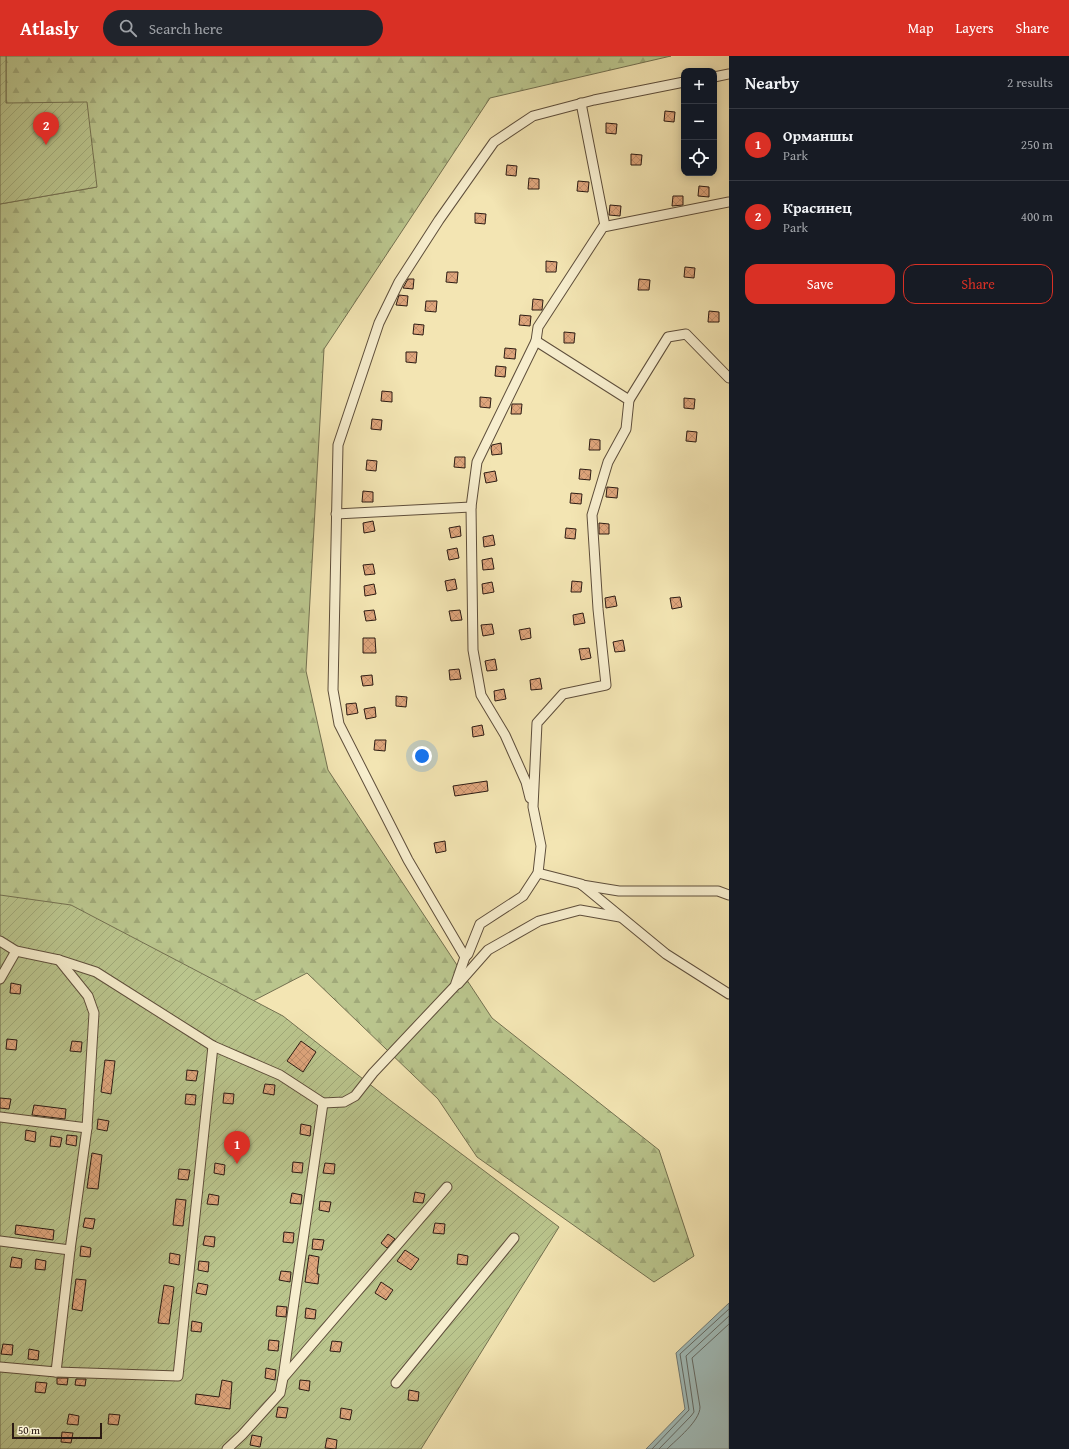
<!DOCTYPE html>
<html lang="en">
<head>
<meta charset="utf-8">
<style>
	body { margin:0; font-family:"Gentium Book Plus",serif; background:#20242c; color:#f1f3f6 }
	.controls { position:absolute; right:12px; top:12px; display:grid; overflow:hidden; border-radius:8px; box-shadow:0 2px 10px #0003 }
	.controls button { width:36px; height:36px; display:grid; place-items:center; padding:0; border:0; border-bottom:1px solid #363941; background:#171b24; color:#f1f3f6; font:20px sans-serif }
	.scale { position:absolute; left:12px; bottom:10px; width:90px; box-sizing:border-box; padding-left:4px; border:2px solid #2c1b13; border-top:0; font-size:11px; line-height:14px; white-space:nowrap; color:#2c1b13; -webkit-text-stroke:3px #f7eece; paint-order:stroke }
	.you { position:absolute; left:422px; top:700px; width:14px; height:14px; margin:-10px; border:3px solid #fff; border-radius:50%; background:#1a73e8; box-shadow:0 0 0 6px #1a73e833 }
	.badge { display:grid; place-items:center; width:26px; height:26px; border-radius:50%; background:#d93025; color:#fff; font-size:13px; font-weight:700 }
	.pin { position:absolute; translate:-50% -33px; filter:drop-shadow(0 1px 2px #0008) }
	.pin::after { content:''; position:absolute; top:21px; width:14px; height:12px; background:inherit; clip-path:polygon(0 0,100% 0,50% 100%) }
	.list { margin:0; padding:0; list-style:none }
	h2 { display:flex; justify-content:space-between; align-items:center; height:52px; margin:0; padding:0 16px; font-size:17px }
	h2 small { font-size:13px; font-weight:400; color:#9ea1a6 }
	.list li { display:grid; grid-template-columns:26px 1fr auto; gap:12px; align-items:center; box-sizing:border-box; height:72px; padding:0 16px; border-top:1px solid #363941 }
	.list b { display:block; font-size:15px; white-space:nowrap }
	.list p { margin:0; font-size:13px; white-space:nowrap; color:#9ea1a6 }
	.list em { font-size:13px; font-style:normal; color:#9ea1a6 }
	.actions { display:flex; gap:8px; padding:12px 16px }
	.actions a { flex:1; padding:9px 0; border:1px solid #d93025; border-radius:12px; text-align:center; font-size:14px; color:#d93025 }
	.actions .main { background:#d93025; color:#fff }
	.icon { flex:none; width:22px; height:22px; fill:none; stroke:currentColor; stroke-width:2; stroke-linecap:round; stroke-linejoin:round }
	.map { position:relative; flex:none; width:729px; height:1393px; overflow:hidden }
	header { display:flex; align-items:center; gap:24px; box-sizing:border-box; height:56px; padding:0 20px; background:#d93025; color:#fff }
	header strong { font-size:19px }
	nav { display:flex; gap:22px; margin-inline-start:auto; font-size:14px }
	.search { width:280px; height:36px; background:#20242c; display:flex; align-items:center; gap:10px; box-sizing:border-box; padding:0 14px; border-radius:22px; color:#9ea1a6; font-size:15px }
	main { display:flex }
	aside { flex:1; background:#171b24 }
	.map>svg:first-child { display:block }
	.forest { fill:url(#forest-firs); stroke:#737050 }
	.garden { fill:url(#garden-furrows); stroke:#737050 }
	.water { fill:#a1bcb9; stroke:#727c77 }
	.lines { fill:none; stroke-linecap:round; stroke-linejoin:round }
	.shore { stroke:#666c66; stroke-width:1 }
	.building { fill:url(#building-cross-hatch); stroke:#2c1b13 }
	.minor-casing { stroke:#5e4e3b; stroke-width:11 }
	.minor { stroke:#f7eece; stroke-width:9 }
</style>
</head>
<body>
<header>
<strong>Atlasly</strong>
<div class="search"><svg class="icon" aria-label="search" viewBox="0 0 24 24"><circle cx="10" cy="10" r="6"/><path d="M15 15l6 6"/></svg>Search here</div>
<nav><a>Map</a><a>Layers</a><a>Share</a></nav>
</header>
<main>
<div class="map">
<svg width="729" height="1393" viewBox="0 0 729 1393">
	<defs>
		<pattern id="forest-firs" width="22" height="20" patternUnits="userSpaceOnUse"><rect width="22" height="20" fill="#bac58d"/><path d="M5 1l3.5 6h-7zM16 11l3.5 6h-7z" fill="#a0a979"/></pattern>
		<pattern id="garden-furrows" width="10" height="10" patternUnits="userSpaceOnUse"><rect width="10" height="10" fill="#bac58d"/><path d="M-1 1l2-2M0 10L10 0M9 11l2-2" fill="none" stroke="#a0a979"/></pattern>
		<pattern id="building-cross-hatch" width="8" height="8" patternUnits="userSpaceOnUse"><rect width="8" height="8" fill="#dea57c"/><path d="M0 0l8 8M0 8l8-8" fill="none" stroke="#bf8d6a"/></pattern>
	</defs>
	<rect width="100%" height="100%" fill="#f3e5b3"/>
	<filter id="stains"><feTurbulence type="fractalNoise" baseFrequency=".005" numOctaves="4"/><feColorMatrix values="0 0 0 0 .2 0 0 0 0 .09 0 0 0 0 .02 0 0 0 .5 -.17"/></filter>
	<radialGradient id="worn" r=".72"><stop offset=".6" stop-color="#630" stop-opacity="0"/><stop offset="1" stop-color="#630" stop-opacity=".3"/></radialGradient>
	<polygon class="forest" points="6,0 671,0 490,42 324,293 306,615 328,714 492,962 659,1094 694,1200 654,1226 477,1101 438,1043 307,917 226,959 0,849 0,148 97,131 6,47"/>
	<g class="garden">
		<polygon points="0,0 6,0 6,47 87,46 97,131 0,148"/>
		<polygon points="0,839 71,849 283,960 391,1045 559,1171 421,1393 0,1393"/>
	</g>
	<polygon class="water" points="729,1247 729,1393 646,1393 685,1353 676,1297"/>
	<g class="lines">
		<g class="shore">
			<polyline points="652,1393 689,1354 680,1298 729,1253"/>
			<polyline points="659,1393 691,1360 694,1356 686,1300 729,1260"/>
			<path d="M667 1393C677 1383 700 1365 700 1351L692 1302 729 1268"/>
		</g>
	</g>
	<g class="building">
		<polygon points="665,55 675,56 674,66 664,65"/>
		<polygon points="606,67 617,68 616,78 606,77"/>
		<polygon points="631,98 642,99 641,109 631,109"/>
		<polygon points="507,109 517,110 516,120 506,119"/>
		<polygon points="529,122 539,123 539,133 528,133"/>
		<polygon points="578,125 589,126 588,136 577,135"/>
		<polygon points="699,130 709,131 709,141 698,140"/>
		<polygon points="673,140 683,140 683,149 672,150"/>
		<polygon points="610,149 621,150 620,160 609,159"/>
		<polygon points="475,157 486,158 485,168 475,167"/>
		<polygon points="546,205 557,206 556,216 546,216"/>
		<polygon points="685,211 695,212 694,222 684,221"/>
		<polygon points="447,216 458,216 457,227 446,226"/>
		<polygon points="408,223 414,223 413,233 403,232"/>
		<polygon points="639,223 650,224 649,234 638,234"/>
		<polygon points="399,239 408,240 407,250 396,249"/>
		<polygon points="533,243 543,244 542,254 532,254"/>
		<polygon points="426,245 437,245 436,256 425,255"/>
		<polygon points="709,255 719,256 719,266 708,266"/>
		<polygon points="520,259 531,260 530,270 519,269"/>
		<polygon points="414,268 424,269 423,279 413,278"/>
		<polygon points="564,276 575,277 574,287 564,287"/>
		<polygon points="505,292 516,293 515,303 504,302"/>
		<polygon points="406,296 417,296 416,307 406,306"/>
		<polygon points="496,310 506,311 505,321 495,320"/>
		<polygon points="382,335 392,336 392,346 381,345"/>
		<polygon points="480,341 491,342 490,352 480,351"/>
		<polygon points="684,342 695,343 694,353 684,352"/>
		<polygon points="512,348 522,348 521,358 511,358"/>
		<polygon points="372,363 382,364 381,374 371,373"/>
		<polygon points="687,375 697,376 696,386 686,385"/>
		<polygon points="590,383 600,384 600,394 589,394"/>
		<polygon points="501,387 502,398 492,399 491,392 492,389"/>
		<polygon points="455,401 465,401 465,412 454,411"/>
		<polygon points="367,404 377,405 376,415 366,414"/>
		<polygon points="580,413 591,414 590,424 579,423"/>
		<polygon points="495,415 497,425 486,427 484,417"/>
		<polygon points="607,431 618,432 617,442 606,441"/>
		<polygon points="363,435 373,436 373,446 362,446"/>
		<polygon points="571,437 582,438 581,448 570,447"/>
		<polygon points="373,465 375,475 364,477 363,467"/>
		<polygon points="599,467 609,468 609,478 599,478"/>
		<polygon points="460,470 461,480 451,482 449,472"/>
		<polygon points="566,472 576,473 575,483 565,482"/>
		<polygon points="493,479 495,489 484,491 483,481"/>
		<polygon points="457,492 459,502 449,504 447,494"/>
		<polygon points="492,502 494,513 483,514 482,504"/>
		<polygon points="373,508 375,518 365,519 363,509"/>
		<polygon points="455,523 457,533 447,535 445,525"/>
		<polygon points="572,525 582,526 581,536 571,536"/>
		<polygon points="492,526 494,536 483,538 482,528"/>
		<polygon points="374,528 376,538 365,540 364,530"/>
		<polygon points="615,540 617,550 606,552 605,542"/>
		<polygon points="680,541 682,551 672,553 670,542"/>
		<polygon points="374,554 376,564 366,565 364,555"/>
		<polygon points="460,554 462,564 451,565 449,555"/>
		<polygon points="583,557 585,567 574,569 573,559"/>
		<polygon points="492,568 494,578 483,580 481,569"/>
		<polygon points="530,572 531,582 521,584 519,574"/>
		<polygon points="363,582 375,582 376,597 363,597"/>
		<polygon points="623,584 625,595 615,596 613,586"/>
		<polygon points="589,592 591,602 581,604 579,593"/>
		<polygon points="495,603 497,614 487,615 485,605"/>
		<polygon points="459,613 461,623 450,624 449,614"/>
		<polygon points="372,619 373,629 363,630 361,620"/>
		<polygon points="540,622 542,633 531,634 530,624"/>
		<polygon points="504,633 506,643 495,645 494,635"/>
		<polygon points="396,640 407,641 406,651 396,650"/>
		<polygon points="356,647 358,657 347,659 346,648"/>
		<polygon points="375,651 376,661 366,663 364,653"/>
		<polygon points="482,669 484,679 473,681 472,671"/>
		<polygon points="375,684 386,684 385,695 374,694"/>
		<polygon points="487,725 488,735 455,740 453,730"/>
		<polygon points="445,785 446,795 436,797 434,787"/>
		<polygon points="11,927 21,929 20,938 10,937"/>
		<polygon points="7,983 17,984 16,994 6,993"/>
		<polygon points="72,985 82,986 81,996 70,995"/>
		<polygon points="301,985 316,996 303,1016 287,1005"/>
		<polygon points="105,1004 115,1005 111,1038 101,1036"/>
		<polygon points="187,1014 198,1015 196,1025 186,1024"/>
		<polygon points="265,1028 275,1029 274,1039 263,1037"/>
		<polygon points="224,1037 234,1038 233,1048 223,1047"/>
		<polygon points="186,1038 196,1039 195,1049 185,1048"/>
		<polygon points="0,1042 11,1043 9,1053 0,1052"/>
		<polygon points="34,1049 66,1053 65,1063 32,1059"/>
		<polygon points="98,1063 109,1065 107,1075 97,1073"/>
		<polygon points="301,1068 311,1070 310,1080 300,1078"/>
		<polygon points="26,1074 36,1076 35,1086 25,1084"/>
		<polygon points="67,1079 77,1080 76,1090 66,1088"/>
		<polygon points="51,1080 62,1082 60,1091 50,1090"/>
		<polygon points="92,1097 102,1099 98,1133 87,1132"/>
		<polygon points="293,1106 303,1107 302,1117 292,1116"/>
		<polygon points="215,1107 225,1109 224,1119 214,1117"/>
		<polygon points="325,1107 335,1108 334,1118 323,1117"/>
		<polygon points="179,1113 190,1114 188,1124 178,1123"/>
		<polygon points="415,1136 425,1138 423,1147 413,1146"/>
		<polygon points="292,1137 302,1139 301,1148 290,1147"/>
		<polygon points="209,1138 219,1140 218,1149 207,1148"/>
		<polygon points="176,1143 186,1144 183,1170 173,1169"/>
		<polygon points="320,1145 331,1146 329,1156 319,1154"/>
		<polygon points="85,1162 95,1163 93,1173 83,1171"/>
		<polygon points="435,1167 445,1168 444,1178 433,1177"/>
		<polygon points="16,1169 54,1174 53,1184 15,1178"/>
		<polygon points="284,1176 294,1177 293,1187 283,1186"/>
		<polygon points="388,1178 395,1183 387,1192 381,1187"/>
		<polygon points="205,1180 215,1181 214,1191 203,1189"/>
		<polygon points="313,1183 324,1184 322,1194 312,1193"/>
		<polygon points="81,1190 91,1192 90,1201 80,1200"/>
		<polygon points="405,1194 419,1203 411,1214 397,1205"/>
		<polygon points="170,1197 180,1199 179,1209 169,1207"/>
		<polygon points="458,1198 468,1200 467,1209 457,1208"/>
		<polygon points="309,1199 319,1201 317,1218 319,1218 318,1228 305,1226"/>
		<polygon points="12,1201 22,1203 21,1212 10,1211"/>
		<polygon points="36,1203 46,1205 45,1214 35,1213"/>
		<polygon points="199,1205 209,1206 208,1216 198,1214"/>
		<polygon points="281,1215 291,1216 290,1226 279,1224"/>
		<polygon points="76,1223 86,1224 82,1255 72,1253"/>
		<polygon points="381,1226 393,1234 386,1244 375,1237"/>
		<polygon points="198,1227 208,1229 206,1239 196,1237"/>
		<polygon points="164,1229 174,1231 169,1268 158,1267"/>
		<polygon points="277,1250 287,1251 286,1261 276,1260"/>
		<polygon points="306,1252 316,1254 315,1263 305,1262"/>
		<polygon points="192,1265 202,1267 201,1276 191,1275"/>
		<polygon points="269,1284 279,1285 278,1295 268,1294"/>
		<polygon points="332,1285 342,1286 340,1296 330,1295"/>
		<polygon points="3,1288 13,1289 12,1299 1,1298"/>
		<polygon points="29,1293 39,1295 38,1304 28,1303"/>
		<polygon points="266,1312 276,1314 275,1324 265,1322"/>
		<polygon points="57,1322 68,1322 67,1329 57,1328"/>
		<polygon points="76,1323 86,1323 85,1330 75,1329"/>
		<polygon points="222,1324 232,1326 230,1353 195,1348 196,1338 219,1341"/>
		<polygon points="300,1324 310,1325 309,1335 299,1333"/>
		<polygon points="36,1326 47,1327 45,1337 35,1336"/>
		<polygon points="409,1334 419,1336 418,1345 408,1344"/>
		<polygon points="278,1351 288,1352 286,1362 276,1361"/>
		<polygon points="341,1352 352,1354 350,1364 340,1362"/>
		<polygon points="69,1358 79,1360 78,1369 67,1368"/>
		<polygon points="109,1358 120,1359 118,1369 108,1368"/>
		<polygon points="62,1376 73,1377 71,1387 61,1386"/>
		<polygon points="252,1379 262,1381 260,1391 250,1389"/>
		<polygon points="327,1382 337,1384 336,1393 325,1392"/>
	</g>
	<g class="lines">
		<g class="minor-casing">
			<g id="minor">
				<polyline points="714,21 729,18"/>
				<polyline points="581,47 605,170"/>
				<polyline points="536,285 538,271 603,171 729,146"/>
				<polyline points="629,344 668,281 686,278 729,322"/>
				<polyline points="471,451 473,594 481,639 505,679 526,726 530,742"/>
				<polyline points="336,458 471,451 477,406 536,285 629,344 626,373 608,406 592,459 598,553 606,629 563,638 537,667 533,751 541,790 538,817 523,840 480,868 468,898 465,901"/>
				<polyline points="538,817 581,828 666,898 729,938"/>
				<polyline points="582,829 619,835 718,835 729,839"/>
				<polyline points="0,885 16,895 59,904 96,916 213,990 280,1019 323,1047 344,1046 355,1040 373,1017 455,930 465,901 408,804 339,668 333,634 338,389 379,267 399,226 439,164 494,86 533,60 594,44 684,26"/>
				<polyline points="0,923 16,895"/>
				<polyline points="458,928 488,894 539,865 580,854 620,861"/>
				<polyline points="0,1061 87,1072"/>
				<polyline points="0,1185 70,1194"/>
				<polyline points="0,1311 56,1316 178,1320 213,990"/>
				<polyline points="56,1316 70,1194 87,1072 94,957 88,940 59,904"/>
				<polyline points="283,1322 323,1047"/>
				<polyline points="396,1327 514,1182"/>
				<polyline points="227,1393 242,1379 280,1337 283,1322 447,1131"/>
			</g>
		</g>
		<use href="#minor" class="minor"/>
	</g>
	<rect width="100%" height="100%" filter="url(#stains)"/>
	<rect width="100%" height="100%" fill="url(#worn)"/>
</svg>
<div class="controls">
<button>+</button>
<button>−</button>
<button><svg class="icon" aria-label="locate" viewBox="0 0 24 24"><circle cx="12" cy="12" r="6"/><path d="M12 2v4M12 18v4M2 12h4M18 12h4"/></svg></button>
</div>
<div class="scale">50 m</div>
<div class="you"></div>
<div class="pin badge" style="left:237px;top:1108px">1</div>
<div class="pin badge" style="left:46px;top:89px">2</div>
</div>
<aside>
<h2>Nearby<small>2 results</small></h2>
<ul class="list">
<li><span class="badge">1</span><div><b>Орманшы</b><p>Park</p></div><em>250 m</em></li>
<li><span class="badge">2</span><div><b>Красинец</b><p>Park</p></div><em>400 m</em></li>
</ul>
<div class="actions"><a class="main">Save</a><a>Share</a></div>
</aside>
</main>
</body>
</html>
